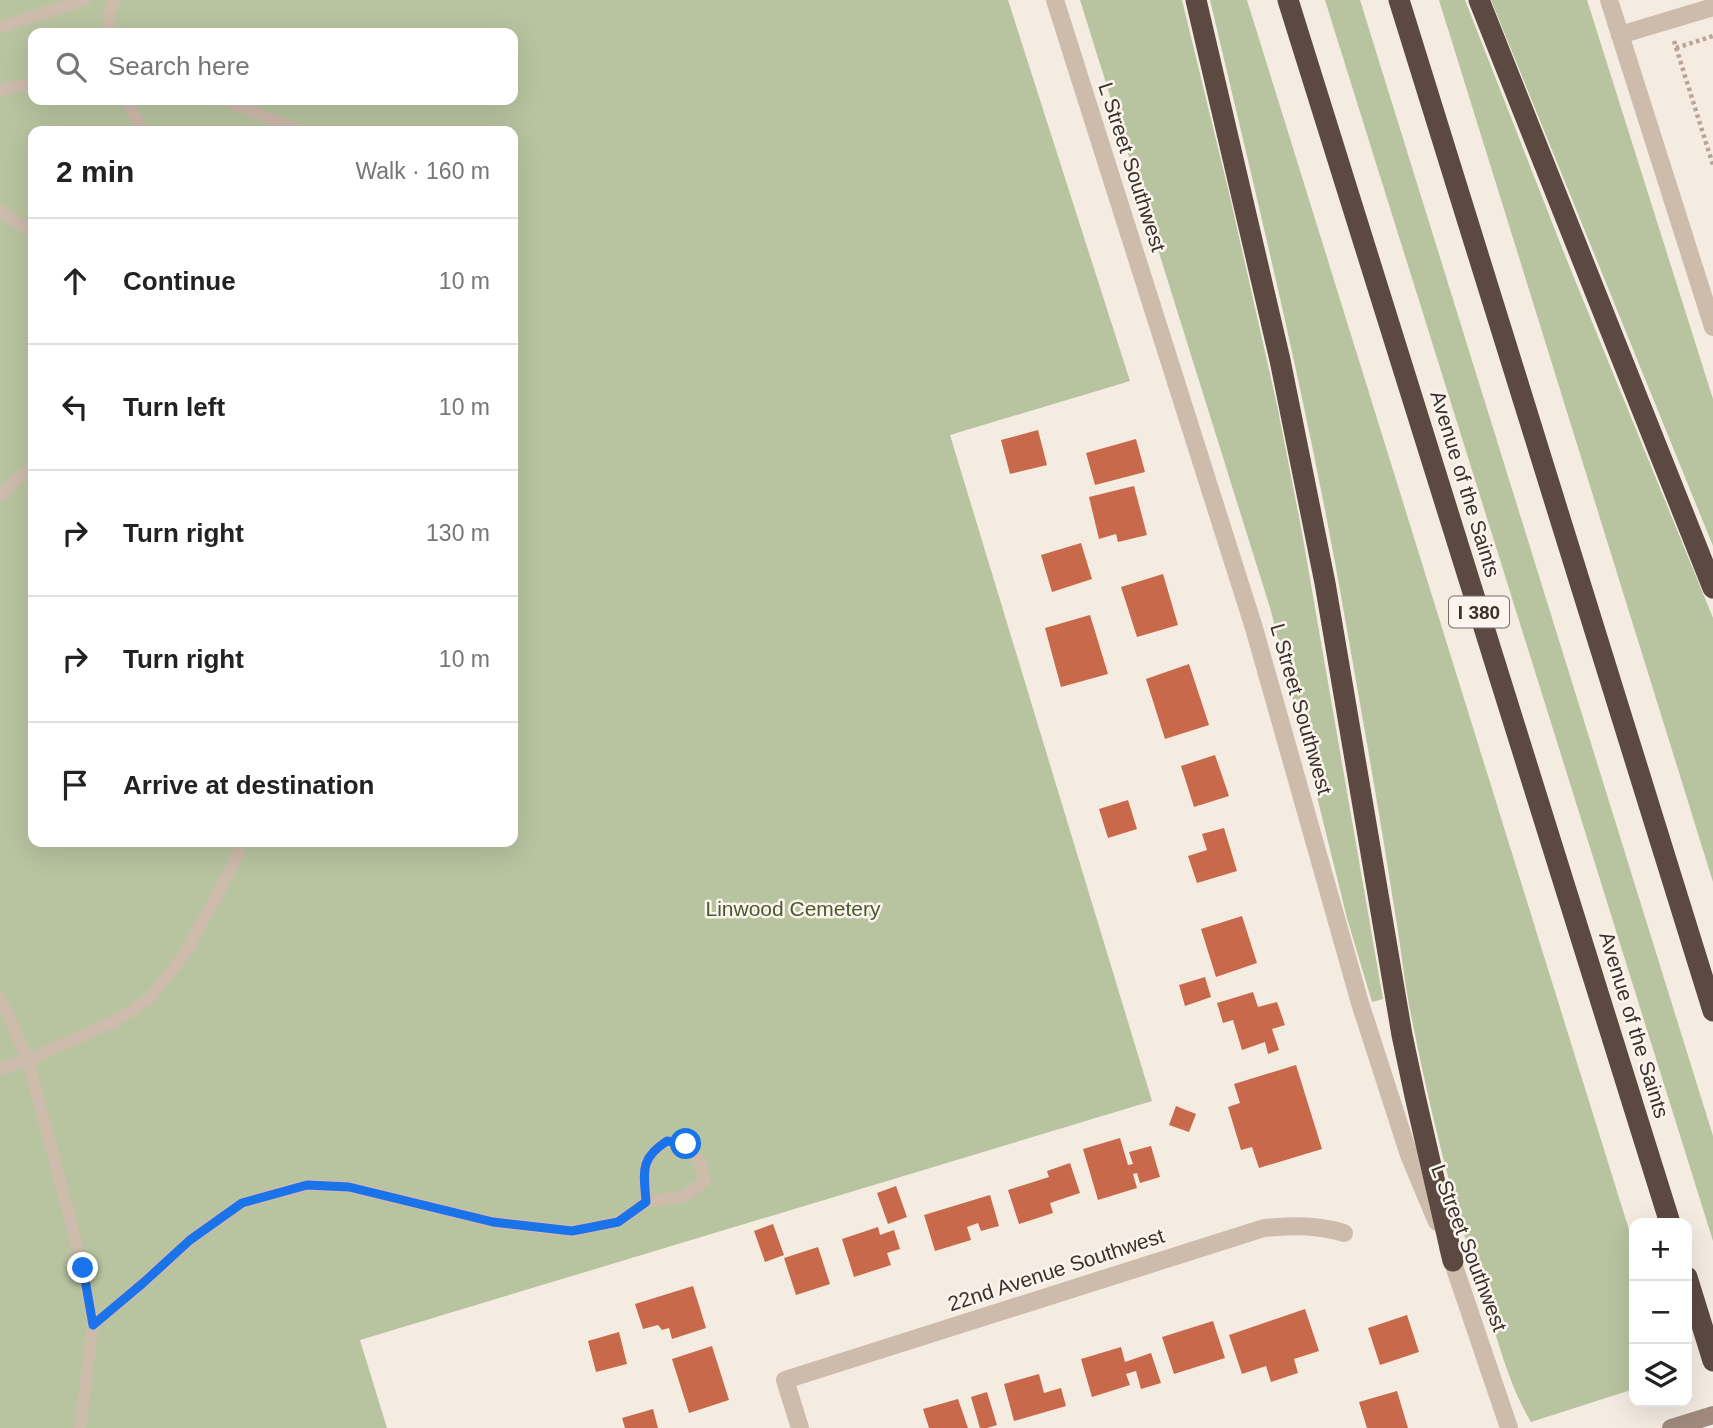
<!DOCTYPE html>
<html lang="en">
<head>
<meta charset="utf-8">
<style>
	body { margin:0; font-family:Helvetica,sans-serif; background:#f2f2f2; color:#222 }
	.controls { position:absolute; right:21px; bottom:21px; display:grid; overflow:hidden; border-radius:14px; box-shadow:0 7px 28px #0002 }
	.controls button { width:63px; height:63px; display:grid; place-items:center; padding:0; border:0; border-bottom:2px solid #e0e0e0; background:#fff; color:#222; font:35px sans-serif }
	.stop { position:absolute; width:21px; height:21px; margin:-16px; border:5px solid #1a73e8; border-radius:50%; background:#fff }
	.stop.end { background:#1a73e8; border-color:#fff; box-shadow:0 2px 7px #0008 }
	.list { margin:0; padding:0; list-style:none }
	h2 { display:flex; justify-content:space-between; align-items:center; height:91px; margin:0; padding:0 28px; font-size:30px }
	h2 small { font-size:23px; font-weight:400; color:#767676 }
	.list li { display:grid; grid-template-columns:46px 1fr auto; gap:21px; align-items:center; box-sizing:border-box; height:126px; padding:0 28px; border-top:2px solid #e0e0e0 }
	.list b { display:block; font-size:26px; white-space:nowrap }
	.list em { font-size:23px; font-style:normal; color:#767676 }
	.icon { flex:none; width:38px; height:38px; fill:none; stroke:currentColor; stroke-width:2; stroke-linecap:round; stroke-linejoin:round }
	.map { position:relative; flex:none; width:1713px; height:1428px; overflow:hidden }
	.search { position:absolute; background:#fff; box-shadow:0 7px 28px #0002; left:28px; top:28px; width:490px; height:77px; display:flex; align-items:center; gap:18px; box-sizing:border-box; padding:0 24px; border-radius:14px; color:#767676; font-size:26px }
	.panel { position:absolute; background:#fff; box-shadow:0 7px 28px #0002; left:28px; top:126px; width:490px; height:721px; border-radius:14px }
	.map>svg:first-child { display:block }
	.green { fill:#b8c4a0; fill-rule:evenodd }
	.building { fill:#c8694b }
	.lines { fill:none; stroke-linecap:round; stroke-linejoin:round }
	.path { stroke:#b9a596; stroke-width:4.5; stroke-dasharray:3.5 3.5; stroke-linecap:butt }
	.service { stroke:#cdbbac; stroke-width:12 }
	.minor { stroke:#cdbbac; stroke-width:18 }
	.tertiary { stroke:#cdbbac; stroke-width:18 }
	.secondary { stroke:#a18a7d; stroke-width:18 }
	.motorway { stroke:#5c4a42; stroke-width:21 }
	.route { stroke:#1a73e8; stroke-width:9 }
	.labels { text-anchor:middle; stroke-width:5; stroke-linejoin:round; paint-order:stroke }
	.shield { fill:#fbf5ee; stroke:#756b66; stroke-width:2 }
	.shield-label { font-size:19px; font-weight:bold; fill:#3b302b }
	.street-label { font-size:21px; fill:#3b302b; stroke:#fbf5ee }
	.park-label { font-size:21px; fill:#4a5a2e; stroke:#fbf5ee }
</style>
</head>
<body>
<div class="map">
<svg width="1713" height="1428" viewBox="0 0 1713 1428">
	<rect width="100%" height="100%" fill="#f4ebe1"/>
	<g class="green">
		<path d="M0 0H1008L1130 381 950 435 1152 1101 360 1340 387 1428H0ZM33 33H513V100H33ZM33 131H513V842H33Z"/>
		<polygon points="1080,0 1182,0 1230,197 1277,405 1301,527 1383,999 1372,1002 1347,918 1271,611"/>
		<path d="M1210 0H1247L1634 1246V1389L1531 1422C1507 1382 1495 1329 1480 1285 1451 1196 1429 1106 1411 1015 1404 981 1401 947 1395 913 1380 816 1363 720 1346 624 1310 414 1259 207 1210 0Z"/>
		<polygon points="1325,0 1360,0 1713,1136 1713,1241"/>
		<polygon points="1439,0 1465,0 1566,258 1713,618 1713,882"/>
		<polygon points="1491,0 1587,0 1713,399 1713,546"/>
	</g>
	<g class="building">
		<polygon points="1038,430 1047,465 1010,474 1001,440"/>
		<polygon points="1136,439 1145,472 1095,485 1086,453"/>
		<polygon points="1134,486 1147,535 1118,542 1116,534 1099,539 1089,497"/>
		<polygon points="1081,543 1092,579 1052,592 1041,555"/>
		<polygon points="1163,574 1178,625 1137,637 1121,587"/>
		<polygon points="1090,615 1108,674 1061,687 1045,628"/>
		<polygon points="1189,664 1209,725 1165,739 1146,679"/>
		<polygon points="1215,755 1229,796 1194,807 1181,766"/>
		<polygon points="1128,800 1137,829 1108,838 1099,809"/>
		<polygon points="1224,828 1237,871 1197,883 1188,856 1207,850 1202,834"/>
		<polygon points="1242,916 1257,963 1216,977 1201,929"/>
		<polygon points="1205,977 1211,997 1185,1006 1179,985"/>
		<polygon points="1253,992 1258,1007 1277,1002 1285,1025 1272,1029 1279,1050 1268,1054 1265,1042 1242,1050 1233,1020 1223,1023 1217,1003"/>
		<polygon points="1296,1065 1322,1149 1259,1168 1252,1147 1241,1150 1228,1107 1240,1103 1234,1084"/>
		<polygon points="1176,1106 1196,1114 1189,1132 1169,1125"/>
		<polygon points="1120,1138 1128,1165 1133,1164 1129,1152 1151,1146 1160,1177 1140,1183 1137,1173 1133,1174 1137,1188 1098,1200 1083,1149"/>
		<polygon points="1070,1163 1080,1193 1050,1203 1053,1213 1019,1224 1008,1190 1049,1177 1047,1171"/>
		<polygon points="896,1186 907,1217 888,1224 877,1193"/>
		<polygon points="990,1195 999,1226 981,1231 978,1223 967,1227 971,1240 935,1251 924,1215"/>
		<polygon points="773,1224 784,1255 765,1262 754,1231"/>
		<polygon points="878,1227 880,1235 894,1230 900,1249 887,1253 891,1265 854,1277 842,1239"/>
		<polygon points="818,1247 830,1284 796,1295 784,1258"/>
		<polygon points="693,1286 706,1328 672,1339 669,1328 662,1330 658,1325 643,1329 635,1304"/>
		<polygon points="1305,1309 1319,1351 1294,1359 1298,1373 1271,1382 1266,1366 1242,1374 1229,1335"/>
		<polygon points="1407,1315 1419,1352 1380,1365 1368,1328"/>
		<polygon points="1213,1321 1225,1358 1174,1374 1162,1337"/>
		<polygon points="619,1332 627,1364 596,1372 588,1341"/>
		<polygon points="712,1346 729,1400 689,1413 672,1359"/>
		<polygon points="1121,1347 1125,1362 1151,1353 1161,1383 1141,1389 1136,1371 1126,1374 1130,1385 1092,1397 1081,1359"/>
		<polygon points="1039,1374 1044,1393 1061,1388 1066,1406 1014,1421 1004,1384"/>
		<polygon points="1397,1391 1408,1428 1367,1428 1359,1402"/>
		<polygon points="987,1392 997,1425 987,1428 980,1428 971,1397"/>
		<polygon points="958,1399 968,1428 929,1428 923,1409"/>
		<polygon points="653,1409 658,1428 625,1428 622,1418"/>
	</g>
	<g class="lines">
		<g class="path">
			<polyline points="1674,41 1713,165"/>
			<polyline points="1676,48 1713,36"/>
		</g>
		<g class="service">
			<polyline points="0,27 85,0"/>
			<polyline points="109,33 109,14 115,0"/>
			<polyline points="0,90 33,83"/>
			<polyline points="126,100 142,131"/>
			<polyline points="223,100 302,131"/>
			<polyline points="0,211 33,233"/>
			<polyline points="0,495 33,466"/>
			<polyline points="0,997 28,1060 83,1268 93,1325 80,1428"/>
			<polyline points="0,1069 28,1060 117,1020 150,998 183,956 227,877 243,842"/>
			<path d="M93 1325 143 1283 190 1240 242 1203 307 1185 349 1187 493 1222 572 1231 618 1222 646 1202 685 1196 705 1180 700 1162 686 1144 667 1141C639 1159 644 1172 646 1202"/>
		</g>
		<g class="minor">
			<polyline points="1620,35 1713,7"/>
			<path d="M800 1428 785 1380 1264 1228C1293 1226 1316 1224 1344 1233"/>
		</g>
		<g class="tertiary">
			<polyline points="1055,0 1254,628 1360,1003 1409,1155 1437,1222"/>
			<polyline points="1609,0 1713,327"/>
			<polyline points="1448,1248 1509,1428"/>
		</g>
		<polyline class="secondary" points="1671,1428 1713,1415"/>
		<g class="motorway">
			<polyline points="1196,0 1280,360 1325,583 1402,1035 1415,1096 1453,1261"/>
			<polyline points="1288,0 1670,1223"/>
			<polyline points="1399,0 1713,1011"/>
			<polyline points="1479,0 1713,588"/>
			<polyline points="1687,1277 1713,1361"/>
		</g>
	</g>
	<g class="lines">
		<path class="route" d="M83 1268 93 1325 143 1283 190 1240 242 1203 307 1185 349 1187 493 1222 572 1231 618 1222 646 1202C644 1172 639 1159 667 1141L686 1144"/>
	</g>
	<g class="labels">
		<rect class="shield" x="1449" y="596.5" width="60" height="31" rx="5"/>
		<g class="shield-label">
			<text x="1479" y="619">I 380</text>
		</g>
		<g class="street-label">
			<text transform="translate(1132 167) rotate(72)" y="7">L Street Southwest</text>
			<text transform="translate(1465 484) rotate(73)" y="7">Avenue of the Saints</text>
			<text transform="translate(1301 709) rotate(74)" y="7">L Street Southwest</text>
			<text transform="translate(1634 1025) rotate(73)" y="7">Avenue of the Saints</text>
			<text transform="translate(1469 1248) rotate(69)" y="7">L Street Southwest</text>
			<text transform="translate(1056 1270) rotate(-18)" y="7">22nd Avenue Southwest</text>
		</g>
		<g class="park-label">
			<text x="793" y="916">Linwood Cemetery</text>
		</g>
	</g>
</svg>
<div class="controls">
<button>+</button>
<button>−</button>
<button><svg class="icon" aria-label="layers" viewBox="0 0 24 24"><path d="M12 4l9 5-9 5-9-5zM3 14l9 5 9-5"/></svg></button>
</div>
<div class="stop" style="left:686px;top:1144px"></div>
<div class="stop end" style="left:83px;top:1268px"></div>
<div class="search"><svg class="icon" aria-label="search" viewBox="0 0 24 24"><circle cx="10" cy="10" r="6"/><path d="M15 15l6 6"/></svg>Search here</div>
<section class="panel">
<h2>2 min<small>Walk · 160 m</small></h2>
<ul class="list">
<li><svg class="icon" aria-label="ahead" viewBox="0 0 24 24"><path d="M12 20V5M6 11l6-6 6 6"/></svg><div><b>Continue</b></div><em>10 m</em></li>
<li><svg class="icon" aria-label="left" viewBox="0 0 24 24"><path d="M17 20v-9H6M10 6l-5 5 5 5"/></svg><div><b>Turn left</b></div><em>10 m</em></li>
<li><svg class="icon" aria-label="right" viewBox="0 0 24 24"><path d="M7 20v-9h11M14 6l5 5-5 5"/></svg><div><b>Turn right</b></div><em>130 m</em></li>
<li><svg class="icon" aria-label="right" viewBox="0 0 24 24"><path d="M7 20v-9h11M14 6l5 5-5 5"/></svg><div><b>Turn right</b></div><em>10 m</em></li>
<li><svg class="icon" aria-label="arrive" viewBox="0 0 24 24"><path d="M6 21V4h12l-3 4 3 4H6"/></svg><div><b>Arrive at destination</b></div></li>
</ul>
</section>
</div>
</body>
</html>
